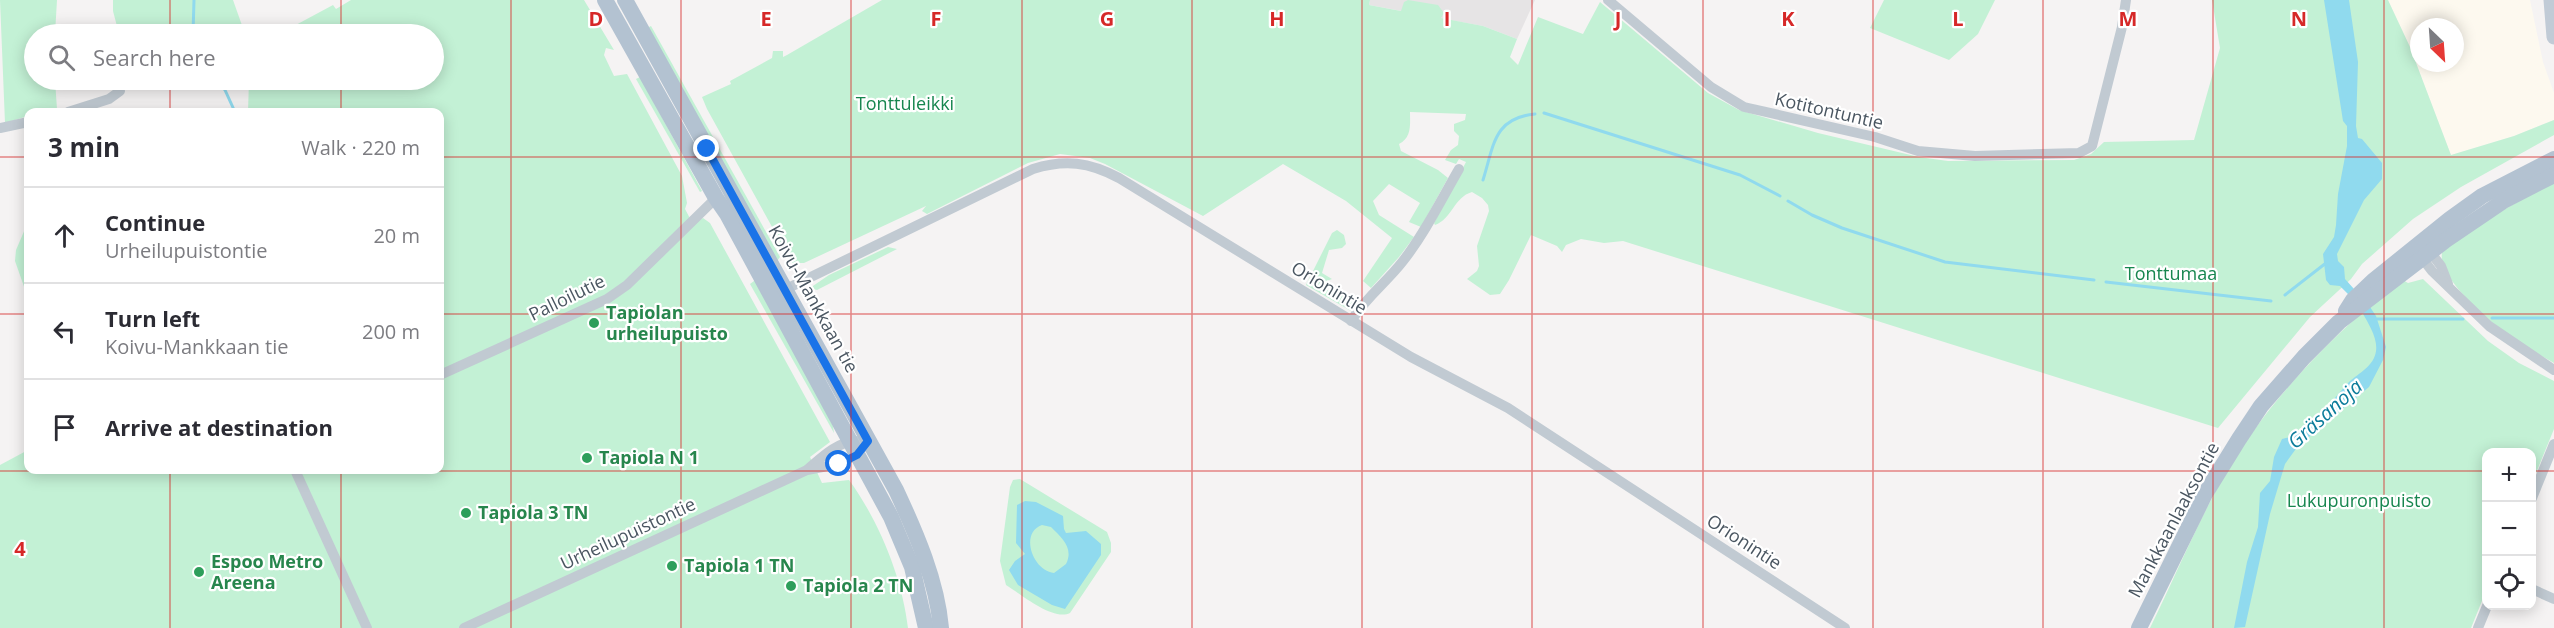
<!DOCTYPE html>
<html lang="en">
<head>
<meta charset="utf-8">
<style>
	body { margin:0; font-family:"Open Sans",sans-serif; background:#f7f7f7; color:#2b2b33 }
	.controls { position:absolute; right:18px; bottom:18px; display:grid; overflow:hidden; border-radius:12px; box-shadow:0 3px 15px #0003 }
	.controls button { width:54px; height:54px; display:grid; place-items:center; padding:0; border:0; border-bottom:2px solid #e1e1e2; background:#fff; color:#2b2b33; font:30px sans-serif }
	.compass { position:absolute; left:2410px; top:18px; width:54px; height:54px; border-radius:50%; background:#fff; box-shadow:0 3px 15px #0003; rotate:155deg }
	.stop { position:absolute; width:18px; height:18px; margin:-14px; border:4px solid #1a73e8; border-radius:50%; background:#fff }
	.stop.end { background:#1a73e8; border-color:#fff; box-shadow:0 2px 6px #0008 }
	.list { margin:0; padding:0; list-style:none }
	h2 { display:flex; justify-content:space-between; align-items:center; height:78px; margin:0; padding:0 24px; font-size:26px }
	h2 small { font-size:20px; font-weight:400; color:#7c7c81 }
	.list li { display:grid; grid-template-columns:39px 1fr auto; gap:18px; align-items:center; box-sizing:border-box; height:96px; padding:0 24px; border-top:2px solid #e1e1e2 }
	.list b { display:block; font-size:22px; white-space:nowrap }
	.list p { margin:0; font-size:20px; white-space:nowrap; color:#7c7c81 }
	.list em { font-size:20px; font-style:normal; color:#7c7c81 }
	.icon { flex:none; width:33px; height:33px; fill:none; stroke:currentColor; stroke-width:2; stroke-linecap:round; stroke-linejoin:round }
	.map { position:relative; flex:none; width:2554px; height:628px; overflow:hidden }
	.search { position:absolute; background:#fff; box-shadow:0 3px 15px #0003; left:24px; top:24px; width:420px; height:66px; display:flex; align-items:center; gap:15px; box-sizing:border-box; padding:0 21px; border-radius:33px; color:#7c7c81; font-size:22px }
	.panel { position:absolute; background:#fff; box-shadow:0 3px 15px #0003; left:24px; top:108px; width:420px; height:366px; border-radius:12px }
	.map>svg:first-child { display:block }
	.commercial { fill:#fdf9ef; fill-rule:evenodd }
	.education { fill:#e6e4e5 }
	.green { fill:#c3f1d5 }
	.water { fill:#90daee; fill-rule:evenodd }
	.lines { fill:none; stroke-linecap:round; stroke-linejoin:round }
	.stream { stroke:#90daee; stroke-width:3 }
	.street { stroke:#c1cad2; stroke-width:10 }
	.secondary { stroke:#c1cbd6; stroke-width:15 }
	.primary { stroke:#b3c2d1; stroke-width:16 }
	.route { stroke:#1a73e8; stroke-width:8 }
	.grid { fill:none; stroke:#d62828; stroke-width:1.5; stroke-opacity:0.55 }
	.leisure-dot { fill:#2e9e5b; stroke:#fff; stroke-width:2 }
	.labels { text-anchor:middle; stroke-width:4.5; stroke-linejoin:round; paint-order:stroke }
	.park-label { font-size:18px; fill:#17864f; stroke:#fff }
	.street-label { font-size:18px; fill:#4a5661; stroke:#fff }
	.leisure-label { font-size:18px; font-weight:bold; fill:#27864d; stroke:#fff; text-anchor:start }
	.water-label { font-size:20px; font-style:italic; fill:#0c7c9b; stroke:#fff }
	.grid-label { font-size:20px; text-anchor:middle; font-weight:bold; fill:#d62828; stroke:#fff; stroke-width:4.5; stroke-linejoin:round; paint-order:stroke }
</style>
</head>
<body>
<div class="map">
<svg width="2554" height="628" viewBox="0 0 2554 628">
	<rect width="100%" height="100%" fill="#f5f3f3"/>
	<path class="commercial" d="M2388 0H2530L2543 62 2554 93V120L2514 136 2451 155 2410 47ZM2419 27H2455V63H2419Z"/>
	<polygon class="education" points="1370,0 1535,0 1517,39 1483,26 1369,5"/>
	<g class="green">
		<polygon points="0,0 57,0 55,34 34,34 34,80 55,80 57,109 43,112 28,112 28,116 5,123"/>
		<polygon points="113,0 233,0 244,31 259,25 264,34 119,34 113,11"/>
		<path d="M351 0H584L614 50 606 48 604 55 614 76 627 74 682 176 687 203 685 209 693 224 703 218 710 223 830 442 810 457 822 483 849 480C879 521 902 577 908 628H0V465L28 450V470H99L110 473 119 470H440V112H248L249 80H434V34H279L333 5 336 9Z"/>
		<path d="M882 0H1370L1369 5 1401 11 1404 2 1408 0 1438 5 1444 13 1441 18 1483 26 1517 39 1510 57 1518 65 1538 17 1583 34 1600 2 1708 93 1739 110 1818 133 1919 157 1948 161 2074 160 2091 154 2104 142 2194 140 2220 48 2212 0H2388L2410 47 2451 155 2514 136 2554 120V135L2461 187 2413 219 2362 264 2351 279 2310 317 2218 428 1623 241 1604 243 1581 239 1566 245 1562 252 1557 246 1531 235 1509 280 1500 294 1490 295 1467 279 1477 271 1479 266 1477 246 1489 211 1488 205 1482 198 1472 192C1454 197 1452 219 1435 225L1434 223 1466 162 1459 159 1456 164 1445 160 1451 150 1458 145 1459 136 1454 131V124L1465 120 1466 114 1410 112C1410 125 1412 137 1399 144L1401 151 1438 170 1448 178 1421 227 1409 222 1420 203 1389 184 1373 201 1379 215 1414 237 1399 257 1371 288 1363 281 1392 238 1346 201 1283 164 1203 216 1105 164 1090 158 1060 154 1028 163 927 214 922 211 926 206 804 263H792L707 109 702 97 731 84 730 81 772 58 773 51H783V57L787 55Z"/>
		<polygon points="1884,0 1995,0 1978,34 1949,60 1870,28"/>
		<polygon points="651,26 780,257 777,261 645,29"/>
		<polygon points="640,77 702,191 700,192 636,79"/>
		<polygon points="28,178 28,298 15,261 16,250 25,229"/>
		<path d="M2554 181V363C2542 356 2529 350 2518 343 2498 329 2437 279 2442 253 2444 246 2452 241 2458 236Z"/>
		<polygon points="1337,230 1344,235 1346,244 1342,248 1329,250 1322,273 1332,279 1318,284 1335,294 1347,294 1355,300 1355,307 1351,311 1306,285 1332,233"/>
		<polygon points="888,247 897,249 817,290 810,288 829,275"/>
		<polygon points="758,278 833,426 834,433 750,284"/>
		<path d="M2401 279 2408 283 2423 279 2425 281 2488 341 2519 363 2554 381V429L2532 483V452H2486V591L2471 628H2150C2180 567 2210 491 2249 437 2292 376 2344 326 2401 279Z"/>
		<path d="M1020 479 1107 532 1111 543V552L1070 613C1053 621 1022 595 1006 585L1000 561 1010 487 1013 480Z"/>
	</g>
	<g class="water">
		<polygon points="2324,0 2349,0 2358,62 2356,126 2358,138 2362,139 2382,163 2382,179 2364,200 2337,254 2338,261 2344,267 2345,279 2354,289 2350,296 2340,286 2330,285 2326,280 2323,254 2334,237 2336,225 2338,194 2347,146 2347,126 2343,121"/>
		<path d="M2370 307 2376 316 2386 347 2383 360 2369 387 2298 446 2285 464 2270 514 2245 627 2234 628 2247 562 2258 527 2260 493 2270 481 2274 457 2282 439C2306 436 2333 399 2349 382 2359 373 2374 366 2376 351 2378 338 2368 323 2362 312Z"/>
		<path d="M1025 501 1036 502 1063 516 1064 529 1066 533 1086 531 1101 544V555L1065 609 1052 605 1018 585 1009 570 1015 561 1025 554 1016 543 1017 505ZM1042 525 1051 527C1062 538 1074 548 1066 564L1054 573C1033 571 1019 533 1042 525Z"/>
	</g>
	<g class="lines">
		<g class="stream">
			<polyline points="193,34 194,0"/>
			<polyline points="215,80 225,90 235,112"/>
			<polyline points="1544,113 1740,175 1780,196"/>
			<path d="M1483 180C1494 146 1493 118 1535 114"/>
			<polyline points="1788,201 1812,215 1842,228 1945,262 2094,280"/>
			<polyline points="2106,282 2271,301"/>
			<polyline points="2285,295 2326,263"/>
			<polyline points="2492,318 2554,318"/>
			<polyline points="2375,319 2463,319"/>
		</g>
		<g class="street">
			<polyline points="1608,0 1711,87 1744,107 1875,137 1918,151 1975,156 2079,153 2092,146 2122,27 2126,0"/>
			<polyline points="68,112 109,99 120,91"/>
			<polyline points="0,128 28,122"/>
			<polyline points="2428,249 2441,266 2448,284"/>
			<polyline points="2421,253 2422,258 2432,271 2489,326 2554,370"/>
			<path d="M780 292 1033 169C1065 159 1089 162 1119 178L1411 357 1508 408 1845 628"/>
			<path d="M1351 321C1367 296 1386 283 1403 261 1425 233 1441 200 1459 169"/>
			<polyline points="440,375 607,299 627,285 716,198"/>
			<path d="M808 469C822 457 837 442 856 441"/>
			<polyline points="295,470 367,628"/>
			<polyline points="2532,498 2554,444"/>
			<polyline points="2532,589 2554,599"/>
			<path d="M464 628 807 470C835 465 851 464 868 441"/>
			<polyline points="2478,628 2487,606"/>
		</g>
		<polyline class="secondary" points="2551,0 2554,37"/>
		<g class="primary">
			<polyline points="605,0 716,198 727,214 891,517 912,567 926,628"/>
			<path d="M625 0 896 490C916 533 937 581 941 628"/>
			<polyline points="2346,311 2353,300 2373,281 2450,219 2482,196 2554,159"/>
			<polyline points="2139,628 2205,494 2239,439 2261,406 2304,357 2339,322 2446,240 2505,200 2554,175"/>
		</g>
	</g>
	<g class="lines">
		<polyline class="route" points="707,149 868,441 857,455 839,464"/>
	</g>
	<path class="grid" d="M170 0V34M341 0V34M511 0V628M681 0V628M851 0V628M1022 0V628M1192 0V628M1362 0V628M1532 0V628M1703 0V628M1873 0V628M2043 0V628M2213 0V628M2384 0V628M170 80V112M341 80V112M0 157H28M440 157H2554M0 314H28M440 314H2554M170 470V628M341 470V628M0 471H2486M2532 471H2554"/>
	<g class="leisure-dot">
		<circle cx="594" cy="323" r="6"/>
		<circle cx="587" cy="458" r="6"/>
		<circle cx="466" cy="513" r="6"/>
		<circle cx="672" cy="566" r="6"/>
		<circle cx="199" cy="572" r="6"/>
		<circle cx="791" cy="586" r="6"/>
	</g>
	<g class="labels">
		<g class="park-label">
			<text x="905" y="110">Tonttuleikki</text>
			<text x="2171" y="280">Tonttumaa</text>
			<text x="2359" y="507">Lukupuronpuisto</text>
		</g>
		<g class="street-label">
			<text transform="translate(1829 111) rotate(13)" y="6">Kotitontuntie</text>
			<text transform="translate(1329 288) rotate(31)" y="6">Orionintie</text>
			<text transform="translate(567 298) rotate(-26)" y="6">Palloilutie</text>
			<text transform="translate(813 299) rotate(61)" y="6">Koivu-Mankkaan tie</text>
			<text transform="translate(2174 520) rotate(-62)" y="6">Mankkaanlaaksontie</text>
			<text transform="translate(628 534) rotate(-25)" y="6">Urheilupuistontie</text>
			<text transform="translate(1744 542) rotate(33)" y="6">Orionintie</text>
		</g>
		<g class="leisure-label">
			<text x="606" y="319">Tapiolan<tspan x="606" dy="21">urheilupuisto</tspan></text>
			<text x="599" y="464">Tapiola N 1</text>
			<text x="478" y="519">Tapiola 3 TN</text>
			<text x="211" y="568">Espoo Metro<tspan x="211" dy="21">Areena</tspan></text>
			<text x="684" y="572">Tapiola 1 TN</text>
			<text x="803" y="592">Tapiola 2 TN</text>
		</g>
		<g class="water-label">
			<text transform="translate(2325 414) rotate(-42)" y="7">Gräsanoja</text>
		</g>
	</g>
	<g class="grid-label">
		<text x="596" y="26">D</text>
		<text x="766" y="26">E</text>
		<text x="936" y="26">F</text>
		<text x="1107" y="26">G</text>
		<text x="1277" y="26">H</text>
		<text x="1447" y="26">I</text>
		<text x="1618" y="26">J</text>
		<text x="1788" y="26">K</text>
		<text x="1958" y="26">L</text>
		<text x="2128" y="26">M</text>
		<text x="2299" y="26">N</text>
		<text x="20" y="556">4</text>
	</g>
</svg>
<div class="controls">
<button>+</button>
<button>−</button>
<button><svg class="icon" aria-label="locate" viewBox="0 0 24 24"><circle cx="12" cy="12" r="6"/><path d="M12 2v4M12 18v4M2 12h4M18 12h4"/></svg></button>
</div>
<svg class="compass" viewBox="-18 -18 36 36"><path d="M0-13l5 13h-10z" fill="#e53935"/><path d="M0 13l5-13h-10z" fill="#7c7c81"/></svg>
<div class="stop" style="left:839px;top:464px"></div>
<div class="stop end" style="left:707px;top:149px"></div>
<div class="search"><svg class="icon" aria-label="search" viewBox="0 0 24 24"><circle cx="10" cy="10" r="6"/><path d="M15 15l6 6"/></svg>Search here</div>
<section class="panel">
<h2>3 min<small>Walk · 220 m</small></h2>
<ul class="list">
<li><svg class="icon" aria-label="ahead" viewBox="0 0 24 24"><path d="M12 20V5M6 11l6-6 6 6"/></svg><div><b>Continue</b><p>Urheilupuistontie</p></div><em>20 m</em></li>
<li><svg class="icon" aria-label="left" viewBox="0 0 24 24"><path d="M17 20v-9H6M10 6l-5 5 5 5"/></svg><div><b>Turn left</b><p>Koivu-Mankkaan tie</p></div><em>200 m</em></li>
<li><svg class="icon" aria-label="arrive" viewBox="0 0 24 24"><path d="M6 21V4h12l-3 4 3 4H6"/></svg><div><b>Arrive at destination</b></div></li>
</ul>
</section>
</div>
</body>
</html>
